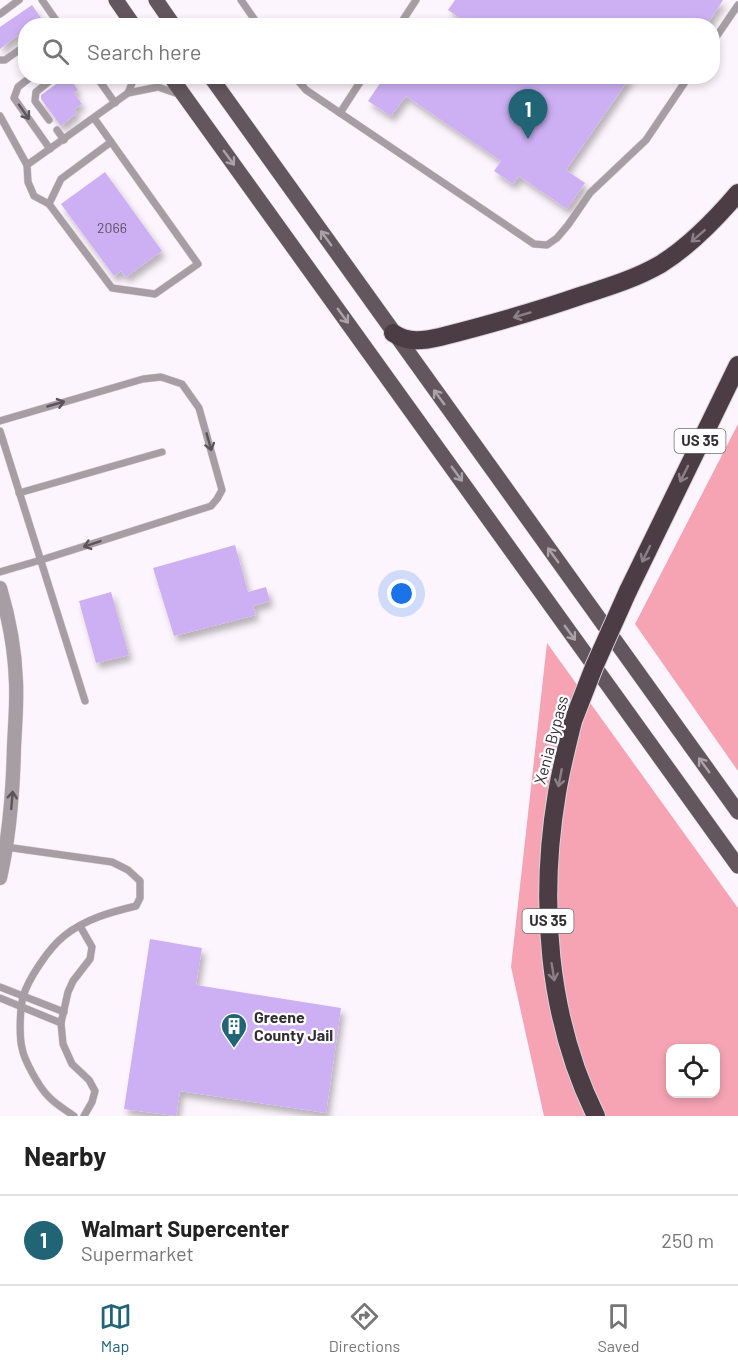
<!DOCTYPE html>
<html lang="en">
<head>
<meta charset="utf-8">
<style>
	body { margin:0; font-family:Barlow,sans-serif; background:#f6f6f6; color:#222 }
	.controls { position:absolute; right:18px; bottom:18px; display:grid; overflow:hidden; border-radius:12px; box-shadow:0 3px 9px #0003 }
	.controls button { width:54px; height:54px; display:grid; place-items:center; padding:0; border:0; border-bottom:2px solid #e0e0e0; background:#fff; color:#222; font:30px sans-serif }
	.you { position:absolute; left:402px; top:594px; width:21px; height:21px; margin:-15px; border:4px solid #fff; border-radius:50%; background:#1a73e8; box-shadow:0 0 0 9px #1a73e833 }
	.badge { display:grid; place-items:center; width:39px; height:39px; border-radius:50%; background:#206476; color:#fff; font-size:20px; font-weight:700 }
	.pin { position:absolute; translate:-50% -50px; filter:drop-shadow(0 2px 3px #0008) }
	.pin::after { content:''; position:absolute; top:32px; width:21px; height:18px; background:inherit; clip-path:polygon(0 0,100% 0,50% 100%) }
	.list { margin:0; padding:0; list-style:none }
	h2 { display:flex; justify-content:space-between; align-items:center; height:78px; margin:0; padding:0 24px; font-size:26px }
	h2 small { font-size:20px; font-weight:400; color:#767676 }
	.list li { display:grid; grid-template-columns:39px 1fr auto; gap:18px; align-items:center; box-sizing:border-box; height:90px; padding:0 24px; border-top:2px solid #e0e0e0 }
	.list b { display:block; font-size:22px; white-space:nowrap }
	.list p { margin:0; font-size:20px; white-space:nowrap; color:#767676 }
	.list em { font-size:20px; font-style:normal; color:#767676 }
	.icon { flex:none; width:33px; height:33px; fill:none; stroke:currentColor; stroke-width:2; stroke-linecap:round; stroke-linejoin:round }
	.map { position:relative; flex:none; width:738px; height:1116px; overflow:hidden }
	.search { position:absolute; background:#fff; box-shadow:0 3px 9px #0003; left:18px; right:18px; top:18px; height:66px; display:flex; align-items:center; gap:15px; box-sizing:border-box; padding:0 21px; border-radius:24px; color:#767676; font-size:22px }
	.sheet { height:168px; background:#fff }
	nav { display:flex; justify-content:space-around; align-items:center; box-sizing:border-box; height:84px; border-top:2px solid #e0e0e0; background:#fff; font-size:16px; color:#767676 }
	nav a { display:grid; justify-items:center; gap:3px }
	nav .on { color:#206476 }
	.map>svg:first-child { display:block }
	.forest { fill:#f6a4b4; fill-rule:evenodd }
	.building { fill:#ccb0f3; filter:url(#shadow) }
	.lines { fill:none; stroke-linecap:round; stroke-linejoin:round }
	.lane-casing { stroke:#d9d1d9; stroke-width:8 }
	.street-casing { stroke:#d9d1d9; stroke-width:15 }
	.primary-casing { stroke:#d9d1d9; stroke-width:16 }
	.highway-casing { stroke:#d9d1d9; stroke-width:20 }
	.lane { stroke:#a69ea2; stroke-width:7 }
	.street { stroke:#a69ea2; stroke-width:14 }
	.primary { stroke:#63565d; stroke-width:15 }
	.highway { stroke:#4c3d44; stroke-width:18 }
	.highway-bridge-casing { stroke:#d9d1d9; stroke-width:20; stroke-linecap:butt }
	.highway-bridge { stroke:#4c3d44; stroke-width:18 }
	.oneway { stroke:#5b555a }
	.oneway2 { stroke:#a9a2a6 }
	.oneway3 { stroke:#8b8185 }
	.labels { text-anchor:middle; stroke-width:4.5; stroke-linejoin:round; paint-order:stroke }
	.number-label { font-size:14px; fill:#594e63 }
	.shield { fill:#fff; stroke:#706d70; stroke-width:1.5 }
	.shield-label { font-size:15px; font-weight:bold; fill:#332e33 }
	.street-label { font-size:16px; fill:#332e33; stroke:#fff }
	.poi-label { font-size:16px; font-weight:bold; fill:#332e33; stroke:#fff; text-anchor:start }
</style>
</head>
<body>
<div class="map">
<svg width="738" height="1116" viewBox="0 0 738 1116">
	<defs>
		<filter id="shadow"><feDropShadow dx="3.5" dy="6" stdDeviation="3" flood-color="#0004"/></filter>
	</defs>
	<rect width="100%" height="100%" fill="#fdf5fd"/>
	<g class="forest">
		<polygon points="738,424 738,771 635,624"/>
		<path d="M547 643 738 908V1116H544L511 967ZM670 1048H716V1094H670Z"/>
	</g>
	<g class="building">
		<polygon points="455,0 723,0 706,26 460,26 463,20 448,10"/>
		<polygon points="32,5 41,18 38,20 42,26 26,26 26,39 22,41 18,35 0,49 0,27"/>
		<polygon points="67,76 68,76 78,90 74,93 82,104 74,109 77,113 61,126 41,99 41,95"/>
		<polygon points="385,76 631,76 566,170 585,183 567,209 519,176 513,184 494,171 501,161 406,96 391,116 368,101"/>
		<polygon points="105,172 162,251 126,277 121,271 114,276 61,204"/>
		<polygon points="235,545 248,592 266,587 270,601 253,606 256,615 174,636 153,568"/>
		<polygon points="111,592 129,655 96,663 79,601"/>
		<polygon points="150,939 202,948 196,985 341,1008 326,1113 180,1091 176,1116 124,1109"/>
	</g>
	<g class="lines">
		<g class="lane-casing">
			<g id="lane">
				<polyline points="42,0 60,26"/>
				<polyline points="241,0 259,26"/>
				<polyline points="0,14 19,0"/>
				<polyline points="399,26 416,0"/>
				<polyline points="712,43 738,5"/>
				<polyline points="0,60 5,60 26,45"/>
				<polyline points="32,76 18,87 14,98 50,149"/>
				<polyline points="96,76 115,103"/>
				<polyline points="294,76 306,90 534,244 547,245 557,238 568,225 590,193 646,140 689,76"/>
				<polyline points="128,93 135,76"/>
				<polyline points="340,113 364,76"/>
				<polyline points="0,116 27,165 128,93 158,87 181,95"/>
				<polyline points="49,120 35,101 36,92 56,76"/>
				<polyline points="57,130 64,140"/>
				<polyline points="27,165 28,182 34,196 49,204 112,288 155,294 198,264 94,118"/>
				<polyline points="49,204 61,179 111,142"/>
				<polyline points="0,421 143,379 161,377 182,384 199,408 222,490 217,499 211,506 41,560 0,572"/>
				<polyline points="0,431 85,701"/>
				<polyline points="19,493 162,452"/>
				<path d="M6 847 112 862 128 870 140 881V898L136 906C111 912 85 919 64 936 49 948 28 979 23 997 20 1008 19 1036 22 1048 24 1060 39 1087 48 1096 55 1104 66 1110 74 1116"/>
				<polyline points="80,926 92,947 90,959 73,981 68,992 61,1023 63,1044 72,1064 89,1080 95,1091 92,1102 84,1116"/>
				<polyline points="0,987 64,1012"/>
				<polyline points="0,998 61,1023"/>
			</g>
		</g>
		<g class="street-casing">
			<path id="street" d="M0 588C9 618 15 651 16 682 17 704 15 725 14 747 13 792 10 834 0 878"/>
		</g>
		<g class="primary-casing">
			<g id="primary">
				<polyline points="116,0 134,26"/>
				<polyline points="156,0 174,26"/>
				<polyline points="170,76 738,866"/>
				<polyline points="210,76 738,812"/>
			</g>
		</g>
		<g class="highway-casing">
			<g id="highway">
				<path d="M393 333C408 343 423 341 440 337 487 325 534 312 580 296 608 287 635 279 661 264 691 245 715 220 738 193"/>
				<polyline points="628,591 738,365"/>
				<path d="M573 721C567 745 561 769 557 793 539 900 547 1017 596 1116"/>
			</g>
		</g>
		<use href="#lane" class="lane"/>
		<use href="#street" class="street"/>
		<use href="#primary" class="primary"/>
		<use href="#highway" class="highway"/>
		<g class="highway-bridge-casing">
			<polyline id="highway-bridge" points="573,721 594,667 628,591"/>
		</g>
		<use href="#highway-bridge" class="highway-bridge"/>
	</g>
	<defs><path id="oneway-shaft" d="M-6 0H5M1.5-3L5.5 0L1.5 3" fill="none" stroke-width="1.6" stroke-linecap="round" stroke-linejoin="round" transform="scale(1.5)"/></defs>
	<g class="oneway">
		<use href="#oneway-shaft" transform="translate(24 112) rotate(55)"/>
		<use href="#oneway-shaft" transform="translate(56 404) rotate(-16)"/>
		<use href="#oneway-shaft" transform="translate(209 442) rotate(74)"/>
		<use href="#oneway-shaft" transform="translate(92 544) rotate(162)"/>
		<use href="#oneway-shaft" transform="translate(12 800) rotate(-85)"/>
	</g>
	<g class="oneway2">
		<use href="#oneway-shaft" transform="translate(229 158) rotate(54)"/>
		<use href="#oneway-shaft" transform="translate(326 238) rotate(-126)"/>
		<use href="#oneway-shaft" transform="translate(343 316) rotate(54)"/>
		<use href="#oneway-shaft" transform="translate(439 397) rotate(-126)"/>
		<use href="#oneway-shaft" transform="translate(457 474) rotate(54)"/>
		<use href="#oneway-shaft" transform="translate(553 555) rotate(-126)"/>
		<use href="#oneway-shaft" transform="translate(570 633) rotate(54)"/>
		<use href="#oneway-shaft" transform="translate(704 765) rotate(-126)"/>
	</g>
	<g class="oneway3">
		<use href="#oneway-shaft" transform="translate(698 236) rotate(139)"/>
		<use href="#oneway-shaft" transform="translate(522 315) rotate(163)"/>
		<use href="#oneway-shaft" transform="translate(684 474) rotate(116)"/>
		<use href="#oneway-shaft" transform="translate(646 554) rotate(116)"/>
		<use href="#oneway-shaft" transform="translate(560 778) rotate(101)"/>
		<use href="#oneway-shaft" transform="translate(553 972) rotate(81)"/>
	</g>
	<defs>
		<g id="building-pin" transform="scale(1.35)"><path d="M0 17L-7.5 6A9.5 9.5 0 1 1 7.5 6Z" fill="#206476" stroke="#fff"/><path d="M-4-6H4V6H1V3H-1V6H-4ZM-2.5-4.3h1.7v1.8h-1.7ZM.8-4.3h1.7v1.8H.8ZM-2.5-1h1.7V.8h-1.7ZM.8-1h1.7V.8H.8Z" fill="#fff"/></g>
	</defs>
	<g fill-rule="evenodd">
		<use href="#building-pin" x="234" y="1026"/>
	</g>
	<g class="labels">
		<g class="number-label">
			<text x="112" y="233">2066</text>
		</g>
		<g class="shield">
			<rect x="674.5" y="429" width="51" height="24" rx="4.5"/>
			<rect x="522.5" y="909" width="51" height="24" rx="4.5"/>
		</g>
		<g class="shield-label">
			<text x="700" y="446">US 35</text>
			<text x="548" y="926">US 35</text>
		</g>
		<g class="street-label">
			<text transform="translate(551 740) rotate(-75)" y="6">Xenia Bypass</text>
		</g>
		<g class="poi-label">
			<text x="254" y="1023">Greene<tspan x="254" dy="18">County Jail</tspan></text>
		</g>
	</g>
</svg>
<div class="controls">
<button><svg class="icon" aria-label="locate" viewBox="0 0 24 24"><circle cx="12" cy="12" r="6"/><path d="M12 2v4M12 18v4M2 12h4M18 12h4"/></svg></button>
</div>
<div class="you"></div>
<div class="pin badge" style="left:528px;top:139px">1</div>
<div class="search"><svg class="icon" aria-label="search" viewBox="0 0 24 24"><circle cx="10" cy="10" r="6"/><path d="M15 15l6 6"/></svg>Search here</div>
</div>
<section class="sheet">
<h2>Nearby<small></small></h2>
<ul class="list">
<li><span class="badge">1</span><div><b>Walmart Supercenter</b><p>Supermarket</p></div><em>250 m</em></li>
</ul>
</section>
<nav>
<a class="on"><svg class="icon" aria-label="map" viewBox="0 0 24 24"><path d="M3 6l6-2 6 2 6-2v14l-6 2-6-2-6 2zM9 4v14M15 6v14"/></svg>Map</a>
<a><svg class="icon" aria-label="directions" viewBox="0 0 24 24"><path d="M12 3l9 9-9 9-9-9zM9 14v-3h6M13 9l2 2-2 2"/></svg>Directions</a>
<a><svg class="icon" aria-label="saved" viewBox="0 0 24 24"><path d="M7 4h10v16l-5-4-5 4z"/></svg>Saved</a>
</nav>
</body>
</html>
